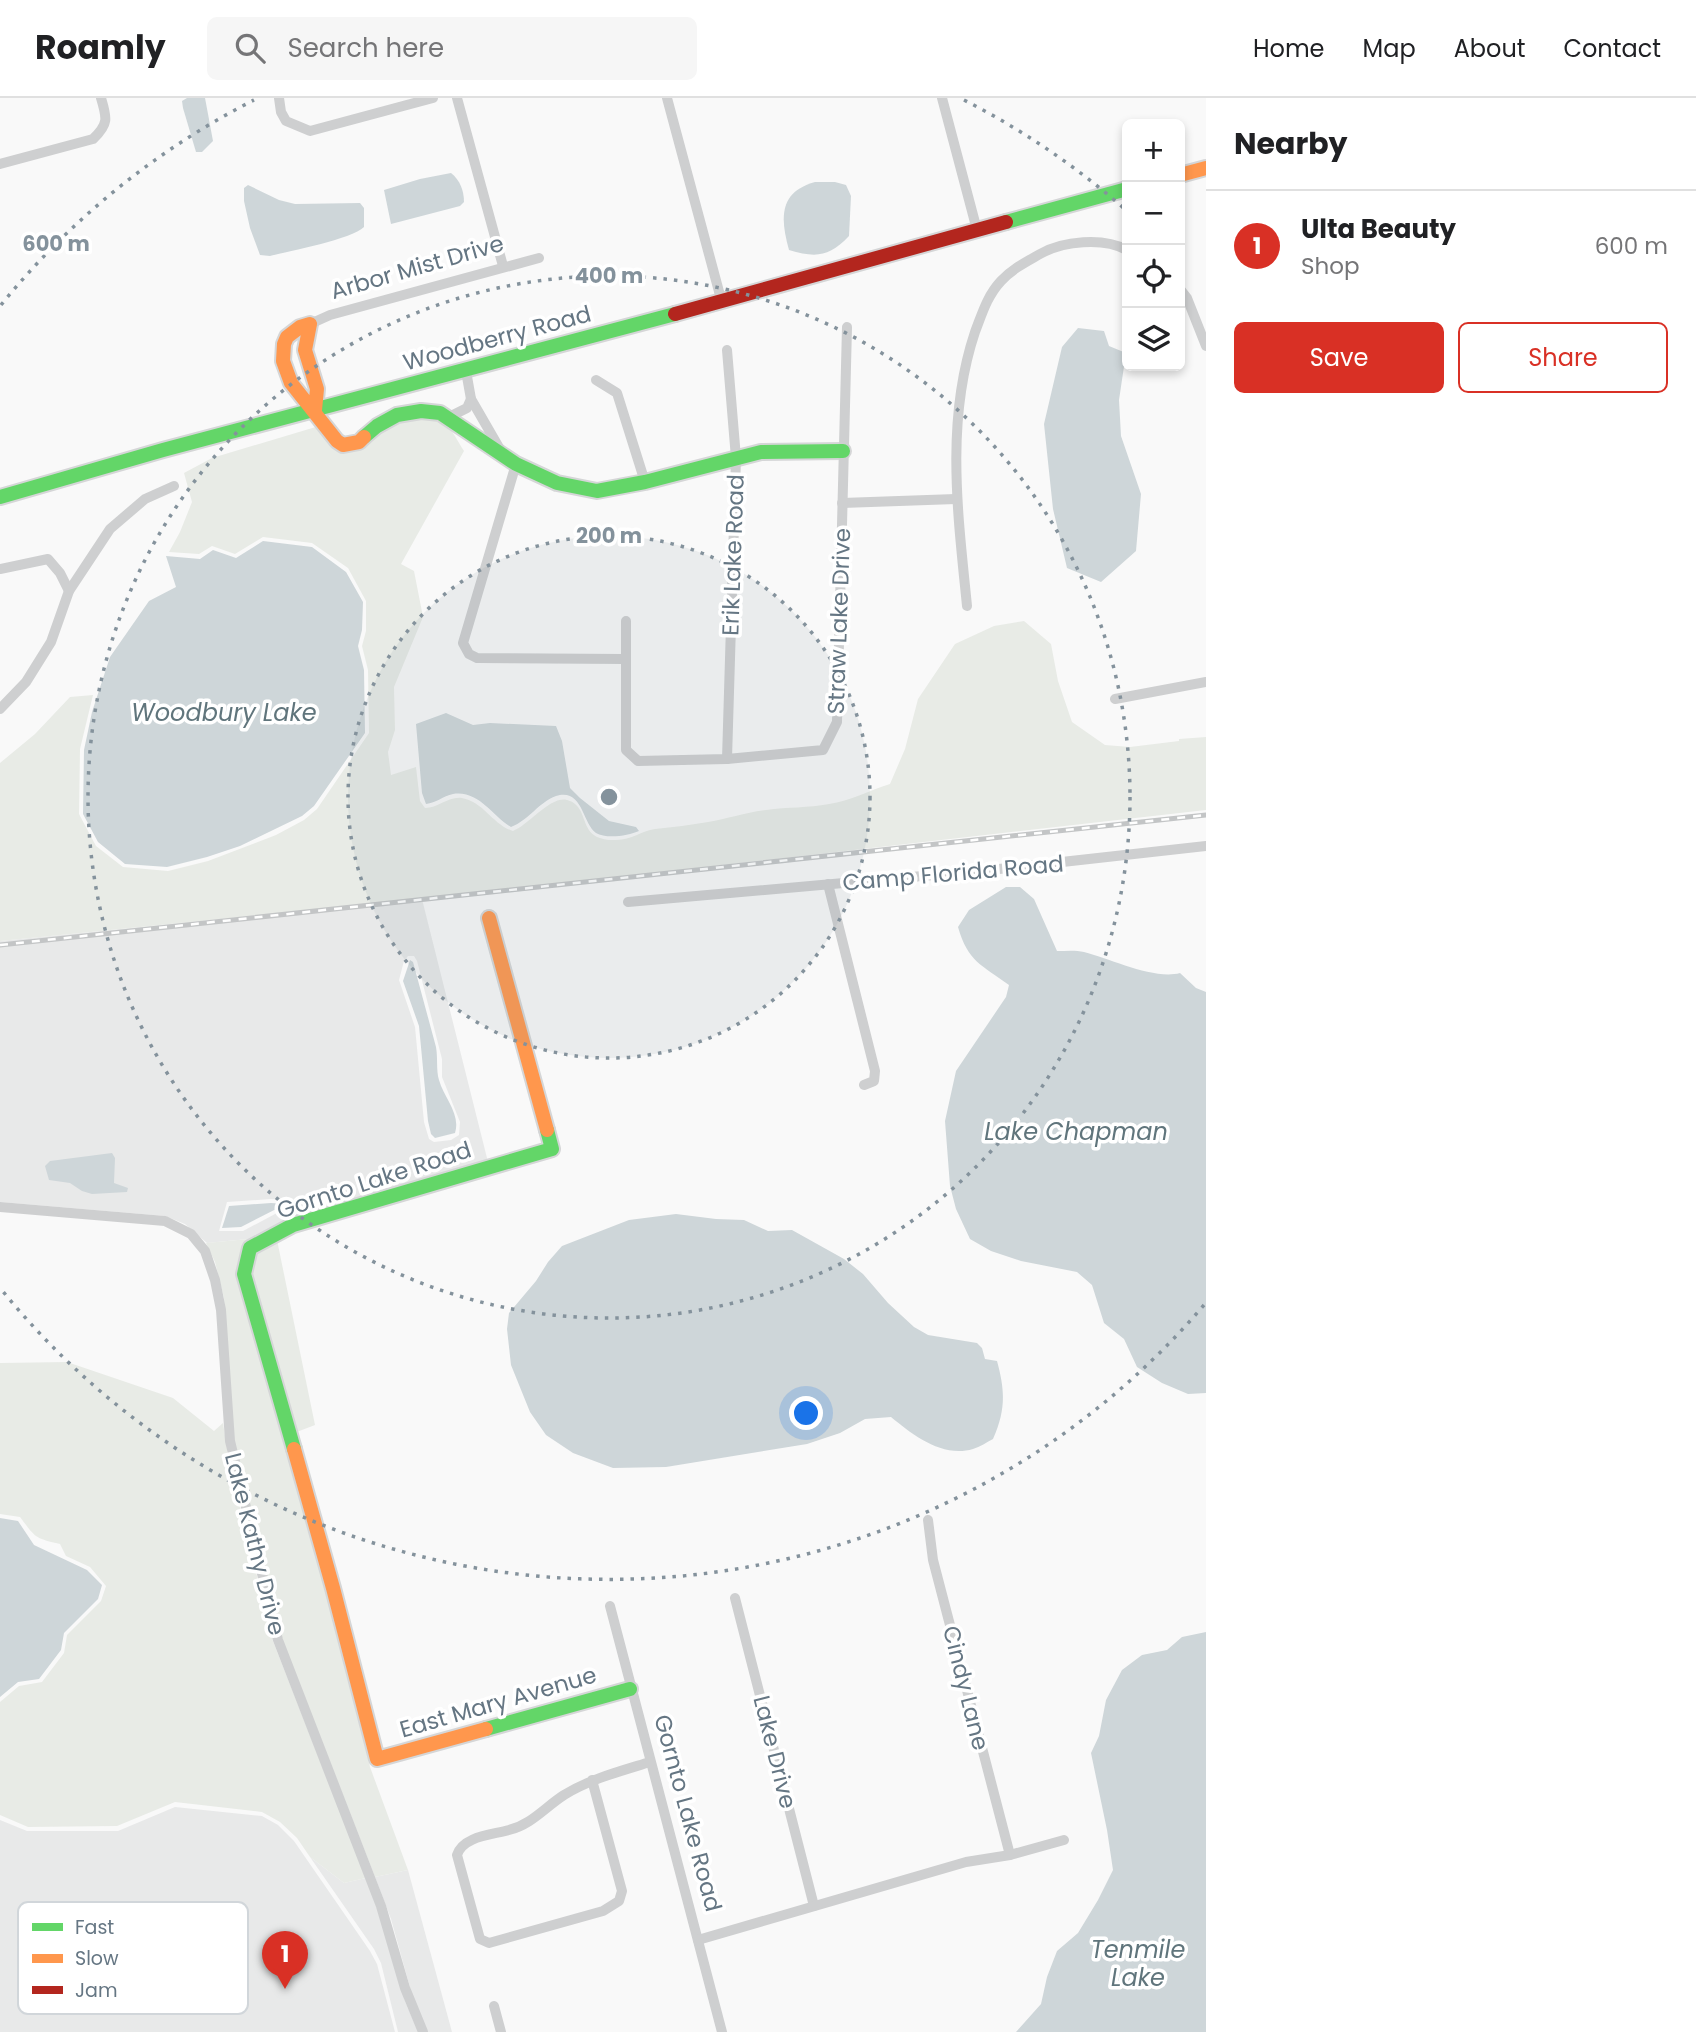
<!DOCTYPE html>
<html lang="en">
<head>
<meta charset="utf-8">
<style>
	body { margin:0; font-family:Poppins,sans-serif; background:#f6f6f6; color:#202124 }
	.controls { position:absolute; right:21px; top:21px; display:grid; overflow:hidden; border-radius:10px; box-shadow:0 4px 10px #0003 }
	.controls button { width:63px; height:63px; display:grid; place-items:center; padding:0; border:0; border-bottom:2px solid #e0e0e0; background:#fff; color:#202124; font:35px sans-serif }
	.you { position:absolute; left:807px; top:1316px; width:24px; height:24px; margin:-18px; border:5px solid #fff; border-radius:50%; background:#1a73e8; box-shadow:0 0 0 10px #1a73e833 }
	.badge { display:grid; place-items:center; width:46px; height:46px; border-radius:50%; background:#d93025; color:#fff; font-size:23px; font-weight:700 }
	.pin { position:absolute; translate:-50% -58px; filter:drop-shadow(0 2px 4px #0008) }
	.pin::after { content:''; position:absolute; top:37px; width:24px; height:21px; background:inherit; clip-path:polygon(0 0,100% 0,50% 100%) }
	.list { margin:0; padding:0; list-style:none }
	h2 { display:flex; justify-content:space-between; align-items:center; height:91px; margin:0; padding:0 28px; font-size:30px }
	h2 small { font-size:23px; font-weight:400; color:#757577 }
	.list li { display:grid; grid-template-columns:46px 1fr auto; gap:21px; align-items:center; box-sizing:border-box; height:112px; padding:0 28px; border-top:2px solid #e0e0e0 }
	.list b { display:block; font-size:26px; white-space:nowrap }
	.list p { margin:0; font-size:23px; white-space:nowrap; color:#757577 }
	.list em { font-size:23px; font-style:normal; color:#757577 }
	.actions { display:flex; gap:14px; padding:21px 28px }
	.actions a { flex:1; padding:16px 0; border:2px solid #d93025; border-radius:10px; text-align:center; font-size:24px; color:#d93025 }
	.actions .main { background:#d93025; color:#fff }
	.icon { flex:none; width:38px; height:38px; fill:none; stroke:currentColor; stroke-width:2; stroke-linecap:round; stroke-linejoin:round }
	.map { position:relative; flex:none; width:1206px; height:1934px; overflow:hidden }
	header { display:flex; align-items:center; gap:42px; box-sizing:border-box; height:98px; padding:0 35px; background:#fff; border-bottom:2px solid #e0e0e0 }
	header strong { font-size:33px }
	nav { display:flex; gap:38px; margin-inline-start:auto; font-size:24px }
	.search { width:490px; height:63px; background:#f6f6f6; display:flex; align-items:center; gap:18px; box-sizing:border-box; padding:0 24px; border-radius:10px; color:#757577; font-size:26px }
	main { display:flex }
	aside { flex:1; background:#fff }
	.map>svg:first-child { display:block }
	.built { fill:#e8e9e9; fill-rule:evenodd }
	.green { fill:#e8ebe6 }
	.water { fill:#ced6d9 }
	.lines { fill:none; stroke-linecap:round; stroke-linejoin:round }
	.fast-casing { stroke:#d5d6d7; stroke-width:18 }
	.slow-casing { stroke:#d5d6d7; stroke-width:18 }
	.jam-casing { stroke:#d5d6d7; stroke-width:18 }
	.street { stroke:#cecfd0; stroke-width:10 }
	.fast { stroke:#63d668; stroke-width:14 }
	.slow { stroke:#ff974d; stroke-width:14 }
	.jam { stroke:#b3261e; stroke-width:14 }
	.rail-casing { stroke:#c3c5c6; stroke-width:5 }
	.rail { stroke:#fff; stroke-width:2.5; stroke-dasharray:8; stroke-linecap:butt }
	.ring { fill:none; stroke:#84929c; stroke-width:3.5; stroke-dasharray:3.5 7 }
	.labels { text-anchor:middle; stroke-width:7; stroke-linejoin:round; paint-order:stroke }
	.street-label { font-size:23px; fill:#657683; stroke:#fff }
	.water-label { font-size:24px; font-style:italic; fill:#60757c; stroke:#fff }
	.key { fill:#fff; stroke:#d1d6da; stroke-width:2 }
	.key-label { font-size:19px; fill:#657683 }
	.centre { fill:#84929c; stroke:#fff; stroke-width:3.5 }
	.ring-label { font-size:21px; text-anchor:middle; font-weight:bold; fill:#84929c; stroke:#fff; stroke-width:7; stroke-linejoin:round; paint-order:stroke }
</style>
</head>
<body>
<header>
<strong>Roamly</strong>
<div class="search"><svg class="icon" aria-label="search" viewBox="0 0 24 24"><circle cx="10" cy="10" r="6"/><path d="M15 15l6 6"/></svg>Search here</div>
<nav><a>Home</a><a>Map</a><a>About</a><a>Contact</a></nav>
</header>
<main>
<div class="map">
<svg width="1206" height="1934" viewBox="0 0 1206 1934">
	<rect width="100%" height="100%" fill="#f9f9f9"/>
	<g class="built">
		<path d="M422 801 488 1064 258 1140 207 1145 185 1126 165 1118 0 1104V843ZM408 858H414L417 863 442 961V979L460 1024 459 1037 451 1042 434 1044 429 1041 424 1024 415 929 399 882 404 863ZM271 1101 287 1102 290 1108 243 1133H219L227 1104Z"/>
		<polygon points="175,1709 262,1718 278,1727 294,1743 370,1853 377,1866 395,1934 0,1934 0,1722 27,1733 118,1733"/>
		<polygon points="310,1759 344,1785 366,1780 382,1824 405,1903 418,1934 398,1934 381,1865 374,1851"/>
		<polygon points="408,1772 452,1934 428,1934 413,1900 391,1821 375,1779"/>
	</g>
	<g class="green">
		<path d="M422 318C450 322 450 331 464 353L401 466 414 473 423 519 394 589 395 632 388 654 391 677 416 669 420 703 425 710C438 710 449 698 462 700 484 704 493 727 513 733 529 727 550 698 567 702 593 709 574 743 616 742 632 742 641 733 655 731 673 729 691 727 708 724 727 721 746 714 766 712 787 709 808 710 829 706 850 703 870 692 890 686L905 651 918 601 955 546 994 528 1024 523 1051 546 1058 583 1072 624 1105 647 1130 649 1179 643V641L1206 639V712L422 801 0 843V665L35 636 70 599 93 597 80 651 79 716 96 748 123 769 168 773 208 763 276 737 304 722 317 711 369 635 368 572 362 548 366 533V503L348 470 312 445 263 439 235 456 212 448 199 456 169 454 180 434 192 404 184 375 212 360 319 328 328 344 380 332 399 321Z"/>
		<polygon points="258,1140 240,1175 329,1491 370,1669 408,1772 375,1779 282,1541 234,1343 224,1200 215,1164 206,1145"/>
		<polygon points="277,1142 315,1327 294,1335 249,1177 254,1154"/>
		<path d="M67 1264 173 1300 214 1333 223 1325 229 1364 273 1543 366 1780 344 1785 310 1759 297 1740 280 1724 262 1714 175 1704 117 1728 28 1729 0 1717V1604L19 1588 42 1584 64 1555 67 1537 101 1503 106 1488 90 1469 66 1458 60 1446C34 1440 36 1440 20 1419L0 1416V1265Z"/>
	</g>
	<g class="water">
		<polygon points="187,0 205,0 213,43 202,54 196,54 183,10 182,3"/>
		<path d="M451 75C460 82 464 93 464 104L460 108 391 126 384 92 420 81Z"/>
		<path d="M815 84H835L846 87 851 98 849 138C829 159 816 160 789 152 780 120 779 94 815 84Z"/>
		<path d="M248 87 279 102 295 106 360 105 364 110V129C352 141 290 153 270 158L260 157 250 130 244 103V90Z"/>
		<polygon points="1078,230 1104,233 1109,248 1126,255 1119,302 1121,338 1141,396 1136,453 1101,484 1067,470 1053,411 1044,326 1062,249"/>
		<polygon points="263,443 312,449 346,474 363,504 362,532 358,548 364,572 365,635 314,708 302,718 240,748 207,759 167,769 125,766 98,744 83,716 84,652 92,614 110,559 149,503 176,489 166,458 200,461 213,452 236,460"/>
		<path d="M446 615 473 627 490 625 556 628 562 643 570 690 580 700 609 723 636 729 639 733C628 738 606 741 596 735 582 725 583 690 556 698 539 704 529 722 511 729 492 718 479 692 453 696 443 698 436 705 426 706L422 695 416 626Z"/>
		<path d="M1006 789H1020L1034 801 1057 853C1066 853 1076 852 1084 854 1111 861 1154 882 1180 875L1196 890 1206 894V1295L1188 1296 1162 1285 1137 1269 1124 1241 1104 1225 1092 1187 1077 1174 1021 1163 991 1153 970 1141 956 1111 950 1088 945 1023 956 973 1006 899 1009 887C982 867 968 864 958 829L969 812Z"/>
		<path d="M410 862 413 864 436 949C438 960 436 972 439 982 444 1000 461 1016 455 1035L435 1040 431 1036 428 1023 419 928 403 883Z"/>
		<polygon points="112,1055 115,1060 114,1085 128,1090 127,1094 92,1096 82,1093 70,1085 49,1082 45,1068 50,1063"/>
		<polygon points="271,1105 286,1106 241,1129 222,1130 229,1108"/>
		<path d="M676 1116 716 1121 744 1122 768 1133 792 1132 844 1161 863 1176 888 1205 914 1229 928 1237 977 1245 982 1250 985 1261 997 1263C1005 1292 1006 1312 993 1341 987 1344 980 1349 973 1351 942 1360 913 1337 891 1319L865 1321 840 1335 807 1346 666 1369 613 1370 573 1355 546 1337 530 1314 511 1267 507 1231 509 1215 536 1183 548 1164 562 1148 629 1122Z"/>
		<polygon points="0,1420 18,1423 34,1447 87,1472 102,1487 98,1501 64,1535 61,1552 39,1581 18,1584 0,1599"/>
		<polygon points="1206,1534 1206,1934 1016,1934 1041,1906 1047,1879 1057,1853 1078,1835 1098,1802 1113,1772 1107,1732 1091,1655 1099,1638 1106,1602 1122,1572 1142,1557 1167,1552 1182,1539"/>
	</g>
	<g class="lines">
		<g class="fast-casing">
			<g id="fast">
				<polyline points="1006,124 1127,91"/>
				<polyline points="364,339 377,328 397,317 421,313 440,315 516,366 557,385 597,393 645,384 761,354 843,353"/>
				<polyline points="0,399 163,352 675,216"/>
				<polyline points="294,1351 244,1176 250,1150 293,1127 552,1051 547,1032"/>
				<polyline points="486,1631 630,1591"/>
			</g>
		</g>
		<g class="slow-casing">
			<g id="slow">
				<polyline points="1180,77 1206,70"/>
				<polyline points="315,312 317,291 305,252 310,226 300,229 287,239 284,246 283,263 291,285 337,343 343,347 359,344 364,339"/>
				<polyline points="489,820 547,1032"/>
				<polyline points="294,1351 333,1490 377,1661 486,1631"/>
			</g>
		</g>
		<g class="jam-casing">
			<polyline id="jam" points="675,216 1006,124"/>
		</g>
		<g class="street">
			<polyline points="279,0 281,14 286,23 310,33 433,0"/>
			<polyline points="457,0 503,168"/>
			<polyline points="667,0 721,201"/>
			<polyline points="942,0 977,132"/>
			<path d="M0 66 93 41C109 26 107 20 101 0"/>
			<polyline points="1180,191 1187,200 1206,248"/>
			<polyline points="310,226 330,217 539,160"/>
			<polyline points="466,273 471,301 501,353"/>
			<polyline points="596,282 617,295 645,384"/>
			<polyline points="447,320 467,310 471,301"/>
			<polyline points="516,366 463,545 469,556 477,560 625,561"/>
			<polyline points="842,405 956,401"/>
			<polyline points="0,471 48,461 60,475 69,493"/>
			<path d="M967 508C958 417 945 323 975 234 982 216 987 198 1001 183 1012 171 1026 164 1040 156 1063 143 1103 139 1127 152"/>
			<polyline points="626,523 626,652 638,663 727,661 823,652 837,624 847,229"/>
			<polyline points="1115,601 1206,584"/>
			<polyline points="0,611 26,584 51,544 69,493 110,431 145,401 174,388"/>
			<polyline points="727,661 736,360 727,252"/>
			<polyline points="828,786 875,973 874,983 864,987"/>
			<polyline points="628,804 990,772 1206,748"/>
			<polyline points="0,1109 165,1123 191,1136 205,1153 215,1182 221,1212 230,1343 278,1542 381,1808 405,1890 423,1934"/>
			<polyline points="928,1422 933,1462 1010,1757"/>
			<polyline points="735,1500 814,1808"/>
			<polyline points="610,1508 722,1934"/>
			<path d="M592 1682 622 1793 619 1803 603 1813 489 1845 480 1841 457 1757C463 1738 492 1737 509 1732 532 1726 544 1710 564 1697 590 1681 621 1673 650 1664"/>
			<polyline points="698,1842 966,1764 1010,1757 1064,1742"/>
			<polyline points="494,1908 501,1934"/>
		</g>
		<use href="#fast" class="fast"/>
		<use href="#slow" class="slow"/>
		<use href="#jam" class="jam"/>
		<g class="rail-casing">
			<polyline id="rail" points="0,847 1206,717"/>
		</g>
		<use href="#rail" class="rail"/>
	</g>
	<circle cx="609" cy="699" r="261" fill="#84929c" fill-opacity=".12"/>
	<g class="ring">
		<circle cx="609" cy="699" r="261"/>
		<circle cx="609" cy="699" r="521"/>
		<path d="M1204 1207A782 782 0 0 1 1 1191M1 207A782 782 0 0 1 254 2M964 2A782 782 0 0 1 1127 113"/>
	</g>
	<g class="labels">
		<g class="street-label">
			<text transform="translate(417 169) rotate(-16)" y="8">Arbor Mist Drive</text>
			<text transform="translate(497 240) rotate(-15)" y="8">Woodberry Road</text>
			<text transform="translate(733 457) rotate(-88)" y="8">Erik Lake Road</text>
			<text transform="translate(839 523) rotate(-88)" y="8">Straw Lake Drive</text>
			<text transform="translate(953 775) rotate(-5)" y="8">Camp Florida Road</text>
			<text transform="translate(374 1082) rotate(-18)" y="8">Gornto Lake Road</text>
			<text transform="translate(255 1446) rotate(76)" y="8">Lake Kathy Drive</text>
			<text transform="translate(966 1590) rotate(76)" y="8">Cindy Lane</text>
			<text transform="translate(498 1604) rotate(-16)" y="8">East Mary Avenue</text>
			<text transform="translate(775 1654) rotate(76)" y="8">Lake Drive</text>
			<text transform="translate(688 1715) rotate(75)" y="8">Gornto Lake Road</text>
		</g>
		<g class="water-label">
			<text x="224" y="623">Woodbury Lake</text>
			<text x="1076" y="1042">Lake Chapman</text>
			<text x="1138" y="1860">Tenmile<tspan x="1138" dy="28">Lake</tspan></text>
		</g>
	</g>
	<rect x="18" y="1804" width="230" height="112" rx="10" class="key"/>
	<rect x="32" y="1825" width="31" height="8" fill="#63d668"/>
	<rect x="32" y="1856" width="31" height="9" fill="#ff974d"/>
	<rect x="32" y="1888" width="31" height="8" fill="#b3261e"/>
	<g class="key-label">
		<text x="75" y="1836">Fast</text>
		<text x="75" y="1867">Slow</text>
		<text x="75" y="1899">Jam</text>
	</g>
	<circle cx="609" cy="699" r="10" class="centre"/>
	<g class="ring-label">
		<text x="56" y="153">600 m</text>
		<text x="609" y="185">400 m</text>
		<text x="609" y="445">200 m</text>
	</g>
</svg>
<div class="controls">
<button>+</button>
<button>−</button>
<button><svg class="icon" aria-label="locate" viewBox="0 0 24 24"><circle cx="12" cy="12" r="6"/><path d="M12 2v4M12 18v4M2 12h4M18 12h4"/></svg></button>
<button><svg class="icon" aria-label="layers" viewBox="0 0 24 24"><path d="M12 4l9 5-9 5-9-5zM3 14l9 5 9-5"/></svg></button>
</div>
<div class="you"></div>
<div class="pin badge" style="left:285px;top:1891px">1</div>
</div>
<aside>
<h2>Nearby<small></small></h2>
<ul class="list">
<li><span class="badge">1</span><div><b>Ulta Beauty</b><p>Shop</p></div><em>600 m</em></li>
</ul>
<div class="actions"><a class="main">Save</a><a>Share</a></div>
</aside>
</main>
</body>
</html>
